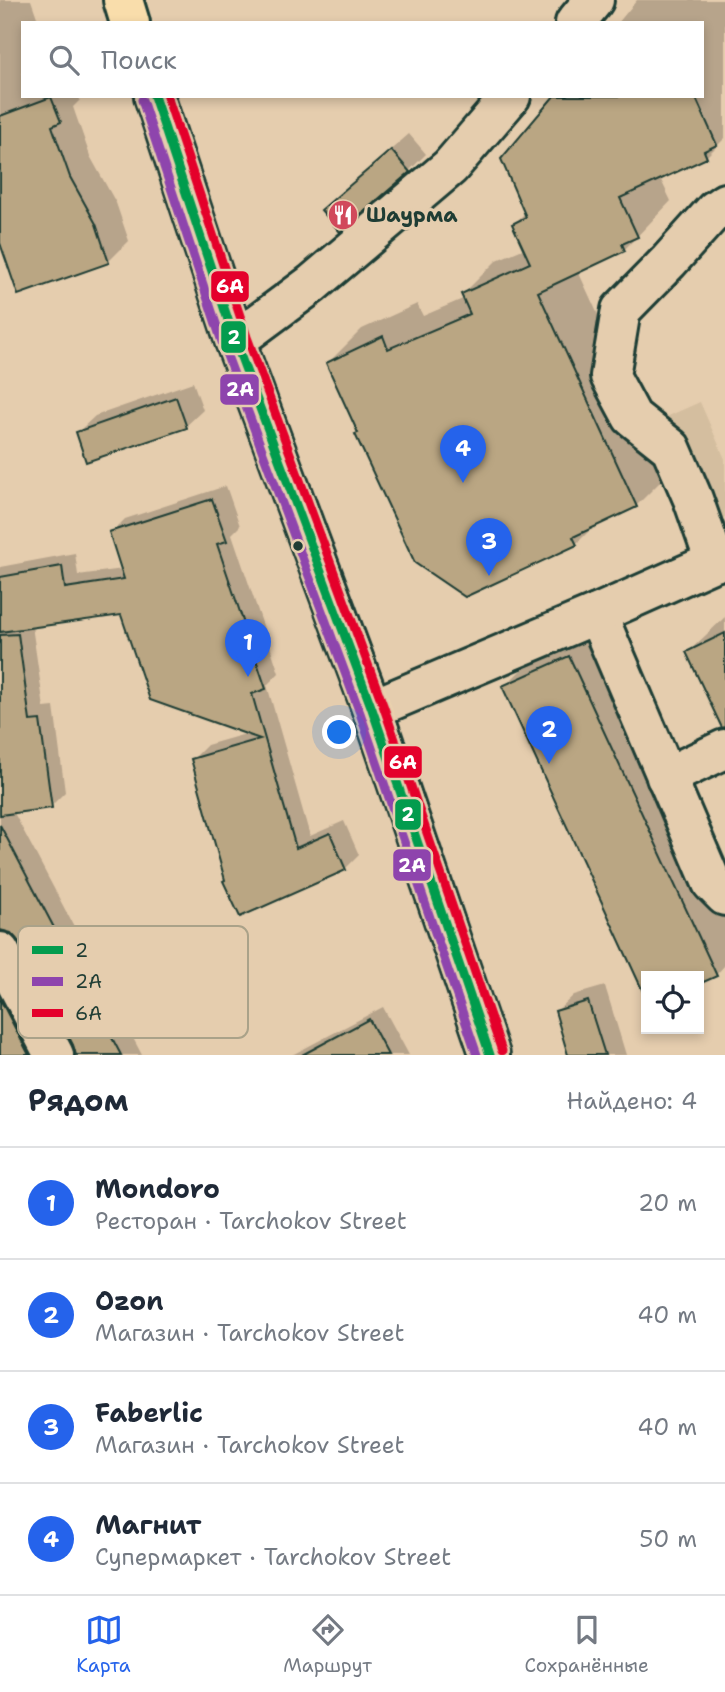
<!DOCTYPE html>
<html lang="ru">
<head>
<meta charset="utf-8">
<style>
	body { margin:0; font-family:"Shantell Sans",sans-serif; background:#f2f2f3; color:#1f2937 }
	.controls { position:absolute; right:21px; bottom:21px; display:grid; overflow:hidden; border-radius:0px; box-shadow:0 4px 10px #0003 }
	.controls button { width:63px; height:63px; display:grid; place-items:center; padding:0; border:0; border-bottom:2px solid #e0e1e3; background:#fff; color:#1f2937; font:35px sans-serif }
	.you { position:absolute; left:340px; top:733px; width:24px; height:24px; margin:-18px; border:5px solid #fff; border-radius:50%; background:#1a73e8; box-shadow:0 0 0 10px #1a73e833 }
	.badge { display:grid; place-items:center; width:46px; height:46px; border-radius:50%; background:#2563eb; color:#fff; font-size:23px; font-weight:700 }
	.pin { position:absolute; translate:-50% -58px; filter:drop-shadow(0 2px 4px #0008) }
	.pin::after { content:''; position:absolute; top:37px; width:24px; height:21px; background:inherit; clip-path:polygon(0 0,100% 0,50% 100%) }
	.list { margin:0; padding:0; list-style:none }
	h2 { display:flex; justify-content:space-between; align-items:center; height:91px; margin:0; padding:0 28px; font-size:30px }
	h2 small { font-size:23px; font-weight:400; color:#747a83 }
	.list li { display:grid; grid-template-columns:46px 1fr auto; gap:21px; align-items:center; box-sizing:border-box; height:112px; padding:0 28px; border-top:2px solid #e0e1e3 }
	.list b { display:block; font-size:26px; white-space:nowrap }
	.list p { margin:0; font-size:23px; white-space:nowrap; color:#747a83 }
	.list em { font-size:23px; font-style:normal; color:#747a83 }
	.icon { flex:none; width:38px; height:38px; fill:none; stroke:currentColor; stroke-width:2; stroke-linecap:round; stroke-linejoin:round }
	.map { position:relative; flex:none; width:725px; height:1055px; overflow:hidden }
	.search { position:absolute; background:#fff; box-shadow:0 4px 10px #0003; left:21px; right:21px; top:21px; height:77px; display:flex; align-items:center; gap:18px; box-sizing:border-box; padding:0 24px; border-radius:0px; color:#747a83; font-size:26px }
	.sheet { height:539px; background:#fff }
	nav { display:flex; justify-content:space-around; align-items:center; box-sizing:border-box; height:98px; border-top:2px solid #e0e1e3; background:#fff; font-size:19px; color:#747a83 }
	nav a { display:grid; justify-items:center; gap:4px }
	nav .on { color:#2563eb }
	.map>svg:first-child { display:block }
	.built { fill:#d4be9f }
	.shadow { fill:#0003 }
	.building { fill:#baa683; stroke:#1f3d34; stroke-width:2 }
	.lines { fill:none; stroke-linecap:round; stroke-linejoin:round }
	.minor-casing { stroke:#1f3d34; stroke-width:44 }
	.major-casing { stroke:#1f3d34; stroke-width:44 }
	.minor { stroke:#e5cdae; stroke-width:38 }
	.major { stroke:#f9ddab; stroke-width:38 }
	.bus-1-casing { stroke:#e5cdae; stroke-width:14 }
	.bus-2-casing { stroke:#e5cdae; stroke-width:14 }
	.bus-3-casing { stroke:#e5cdae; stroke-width:14 }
	.bus-1 { stroke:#039c4e; stroke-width:9 }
	.bus-2 { stroke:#8e44ad; stroke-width:9 }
	.bus-3 { stroke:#e4002b; stroke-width:9 }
	.bus-dot { fill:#1f3d34; stroke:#e5cdae; stroke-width:2.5 }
	.labels { text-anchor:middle; stroke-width:6; stroke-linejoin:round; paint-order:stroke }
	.poi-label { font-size:21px; font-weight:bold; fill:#1f3d34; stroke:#e5cdae; text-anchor:start }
	.key { fill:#e5cdae; stroke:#aaa289; stroke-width:2 }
	.key-label { font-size:19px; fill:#1f3d34 }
	.line-badge { stroke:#e5cdae; stroke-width:2.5 }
	.badge-label { font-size:19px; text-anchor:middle; font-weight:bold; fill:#fff }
</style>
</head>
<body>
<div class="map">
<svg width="725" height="1055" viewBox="0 0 725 1055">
	<rect width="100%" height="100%" fill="#e5cdae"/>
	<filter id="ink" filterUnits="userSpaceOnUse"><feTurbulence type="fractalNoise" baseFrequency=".0143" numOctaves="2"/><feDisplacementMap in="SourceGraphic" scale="14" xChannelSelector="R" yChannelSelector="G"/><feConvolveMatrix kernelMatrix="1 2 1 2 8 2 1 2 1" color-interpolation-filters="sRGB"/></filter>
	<g filter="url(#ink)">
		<polygon class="built" points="700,402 725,459 725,517 710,523 664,418"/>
		<g class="shadow">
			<polygon points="0,0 31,0 39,23 23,23 22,96 79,96 80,100 73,107 90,156 116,203 129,241 109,261 19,292 0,238"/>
			<polygon points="637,0 725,0 725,138 706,157 660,178 671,201 624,250 578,271 670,472 636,506 595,525 576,544 360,433 328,363 362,329 417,304 423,316 465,298 463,294 497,260 525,248 514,224 526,212 556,96 702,96 702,23 618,23"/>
			<polygon points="409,134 426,154 409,171 340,229 323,210 340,194"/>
			<polygon points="193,382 203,410 186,426 78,432 95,416"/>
			<polygon points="226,486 240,526 232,534 279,673 267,685 310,836 344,821 359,855 345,869 227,879 193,759 207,745 249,733 122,613 32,626 44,708 54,707 65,792 51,806 13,811 142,1055 77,1055 75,1044 20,940 12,932 0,929 0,567 75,553 78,575 123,569 111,533 125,519"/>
			<polygon points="725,617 725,714 688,652"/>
			<polygon points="603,623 725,887 725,965 716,975 699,982 699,976 646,976 646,994 504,687 538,653"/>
			<polygon points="0,959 52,1055 0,1055"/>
			<polygon points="605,986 626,1055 570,1055 557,1011 574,995"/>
			<polygon points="383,1007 409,1055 292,1055"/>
		</g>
		<g class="building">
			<polygon points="554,96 695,96 717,145 704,151 707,158 620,198 638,237 622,244 625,251 538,292 637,507 573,537 577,545 465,597 415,563 355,434 358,433 326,363 383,336 388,349 470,314 461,294 530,263 512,224 526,217 501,159"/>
			<polygon points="51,97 61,122 52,126 70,177 96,224 109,263 18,295 0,243 0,116"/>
			<polygon points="391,150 410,172 340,232 321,210"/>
			<polygon points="176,397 187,428 86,462 76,432"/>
			<polygon points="212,499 227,541 217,544 266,689 252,694 296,848 330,833 346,870 240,917 223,881 225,880 191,759 260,739 150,700 121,615 0,632 0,577 62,566 65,588 124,579 109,532"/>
			<polygon points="725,633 725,727 722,728 686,652"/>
			<polygon points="18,634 30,721 40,720 52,808 0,815 0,635"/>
			<polygon points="569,656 717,976 699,984 699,976 646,976 646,998 502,686"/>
			<polygon points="0,825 121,1055 76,1055 73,1045 19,942 11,933 0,930"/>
			<polygon points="0,999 29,1055 0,1055"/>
			<polygon points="588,1001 605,1055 568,1055 555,1011"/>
			<polygon points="369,1019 388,1055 302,1055"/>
		</g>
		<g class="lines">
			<g class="minor-casing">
				<g id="minor">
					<polyline points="575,23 594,0"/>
					<polyline points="235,341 312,284 450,167 511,96"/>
					<polyline points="715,562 693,499 671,448 632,417 610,376 621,310 669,261 715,210 725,203"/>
					<polyline points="597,614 712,883 725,896"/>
					<polyline points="372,709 597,614 725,557"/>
					<polyline points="666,777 725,749"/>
					<polyline points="0,952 54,1055"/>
				</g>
			</g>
			<g class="major-casing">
				<g id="major">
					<polyline points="123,0 130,23"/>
					<polyline points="154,96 235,341 372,709 490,1055"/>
				</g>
			</g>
			<use href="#minor" class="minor"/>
			<use href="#major" class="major"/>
			<g class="bus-1-casing">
				<polyline id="bus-1" points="154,96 235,341 372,709 490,1055"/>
			</g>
			<g class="bus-2-casing">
				<polyline id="bus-2" points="142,100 223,345 360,713 477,1055"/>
			</g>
			<g class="bus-3-casing">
				<polyline id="bus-3" points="167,96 247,337 383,705 502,1051"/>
			</g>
			<use href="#bus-1" class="bus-1"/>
			<use href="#bus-2" class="bus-2"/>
			<use href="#bus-3" class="bus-3"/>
		</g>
	</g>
	<defs>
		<g id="restaurant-disc" transform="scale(1.575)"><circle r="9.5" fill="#d1495b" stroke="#e5cdae"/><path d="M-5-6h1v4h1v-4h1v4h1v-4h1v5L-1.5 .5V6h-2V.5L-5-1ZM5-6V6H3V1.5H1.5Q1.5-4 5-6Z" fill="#fff"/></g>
	</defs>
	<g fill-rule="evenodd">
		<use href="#restaurant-disc" x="343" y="215"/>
	</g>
	<circle class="bus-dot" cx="298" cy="546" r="6"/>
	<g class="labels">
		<g class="poi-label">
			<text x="366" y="222">Шаурма</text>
		</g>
	</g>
	<rect x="18" y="926" width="230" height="112" rx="10" class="key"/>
	<rect x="32" y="946" width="31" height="8" fill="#039c4e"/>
	<rect x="32" y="977" width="31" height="9" fill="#8e44ad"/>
	<rect x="32" y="1009" width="31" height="8" fill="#e4002b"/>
	<g class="key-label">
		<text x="75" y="957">2</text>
		<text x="75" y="988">2А</text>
		<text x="75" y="1020">6А</text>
	</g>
	<g class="line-badge">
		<rect x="210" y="270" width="40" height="33" rx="7" fill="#e4002b"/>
		<rect x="220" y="320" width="27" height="34" rx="7" fill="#039c4e"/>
		<rect x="219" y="373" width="41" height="33" rx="7" fill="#8e44ad"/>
		<rect x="383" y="745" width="40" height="34" rx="7" fill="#e4002b"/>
		<rect x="394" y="798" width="28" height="33" rx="7" fill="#039c4e"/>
		<rect x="392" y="848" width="40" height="34" rx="7" fill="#8e44ad"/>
	</g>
	<g class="badge-label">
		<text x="230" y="293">6А</text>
		<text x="234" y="344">2</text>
		<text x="240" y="396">2А</text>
		<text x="403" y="769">6А</text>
		<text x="408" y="821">2</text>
		<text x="412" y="872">2А</text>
	</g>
</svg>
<div class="controls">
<button><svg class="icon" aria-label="locate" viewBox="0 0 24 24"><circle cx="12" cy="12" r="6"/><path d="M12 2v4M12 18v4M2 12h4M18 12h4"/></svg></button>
</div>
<div class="you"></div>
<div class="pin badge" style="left:248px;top:677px">1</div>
<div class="pin badge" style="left:549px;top:764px">2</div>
<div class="pin badge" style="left:489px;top:576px">3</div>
<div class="pin badge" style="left:463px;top:483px">4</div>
<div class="search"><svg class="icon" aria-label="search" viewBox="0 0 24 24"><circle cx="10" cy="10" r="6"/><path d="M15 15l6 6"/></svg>Поиск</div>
</div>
<section class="sheet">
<h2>Рядом<small>Найдено: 4</small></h2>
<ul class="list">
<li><span class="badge">1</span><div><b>Mondoro</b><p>Ресторан · Tarchokov Street</p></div><em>20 m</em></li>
<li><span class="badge">2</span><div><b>Ozon</b><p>Магазин · Tarchokov Street</p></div><em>40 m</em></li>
<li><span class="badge">3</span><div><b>Faberlic</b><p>Магазин · Tarchokov Street</p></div><em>40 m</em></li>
<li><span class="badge">4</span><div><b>Магнит</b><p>Супермаркет · Tarchokov Street</p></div><em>50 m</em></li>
</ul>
</section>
<nav>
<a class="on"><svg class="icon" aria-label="map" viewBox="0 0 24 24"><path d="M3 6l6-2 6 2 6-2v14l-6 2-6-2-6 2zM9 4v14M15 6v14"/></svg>Карта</a>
<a><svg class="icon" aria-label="directions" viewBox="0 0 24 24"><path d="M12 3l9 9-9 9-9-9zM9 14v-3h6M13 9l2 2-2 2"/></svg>Маршрут</a>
<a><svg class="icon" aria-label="saved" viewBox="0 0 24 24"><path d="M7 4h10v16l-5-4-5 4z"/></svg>Сохранённые</a>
</nav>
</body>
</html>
